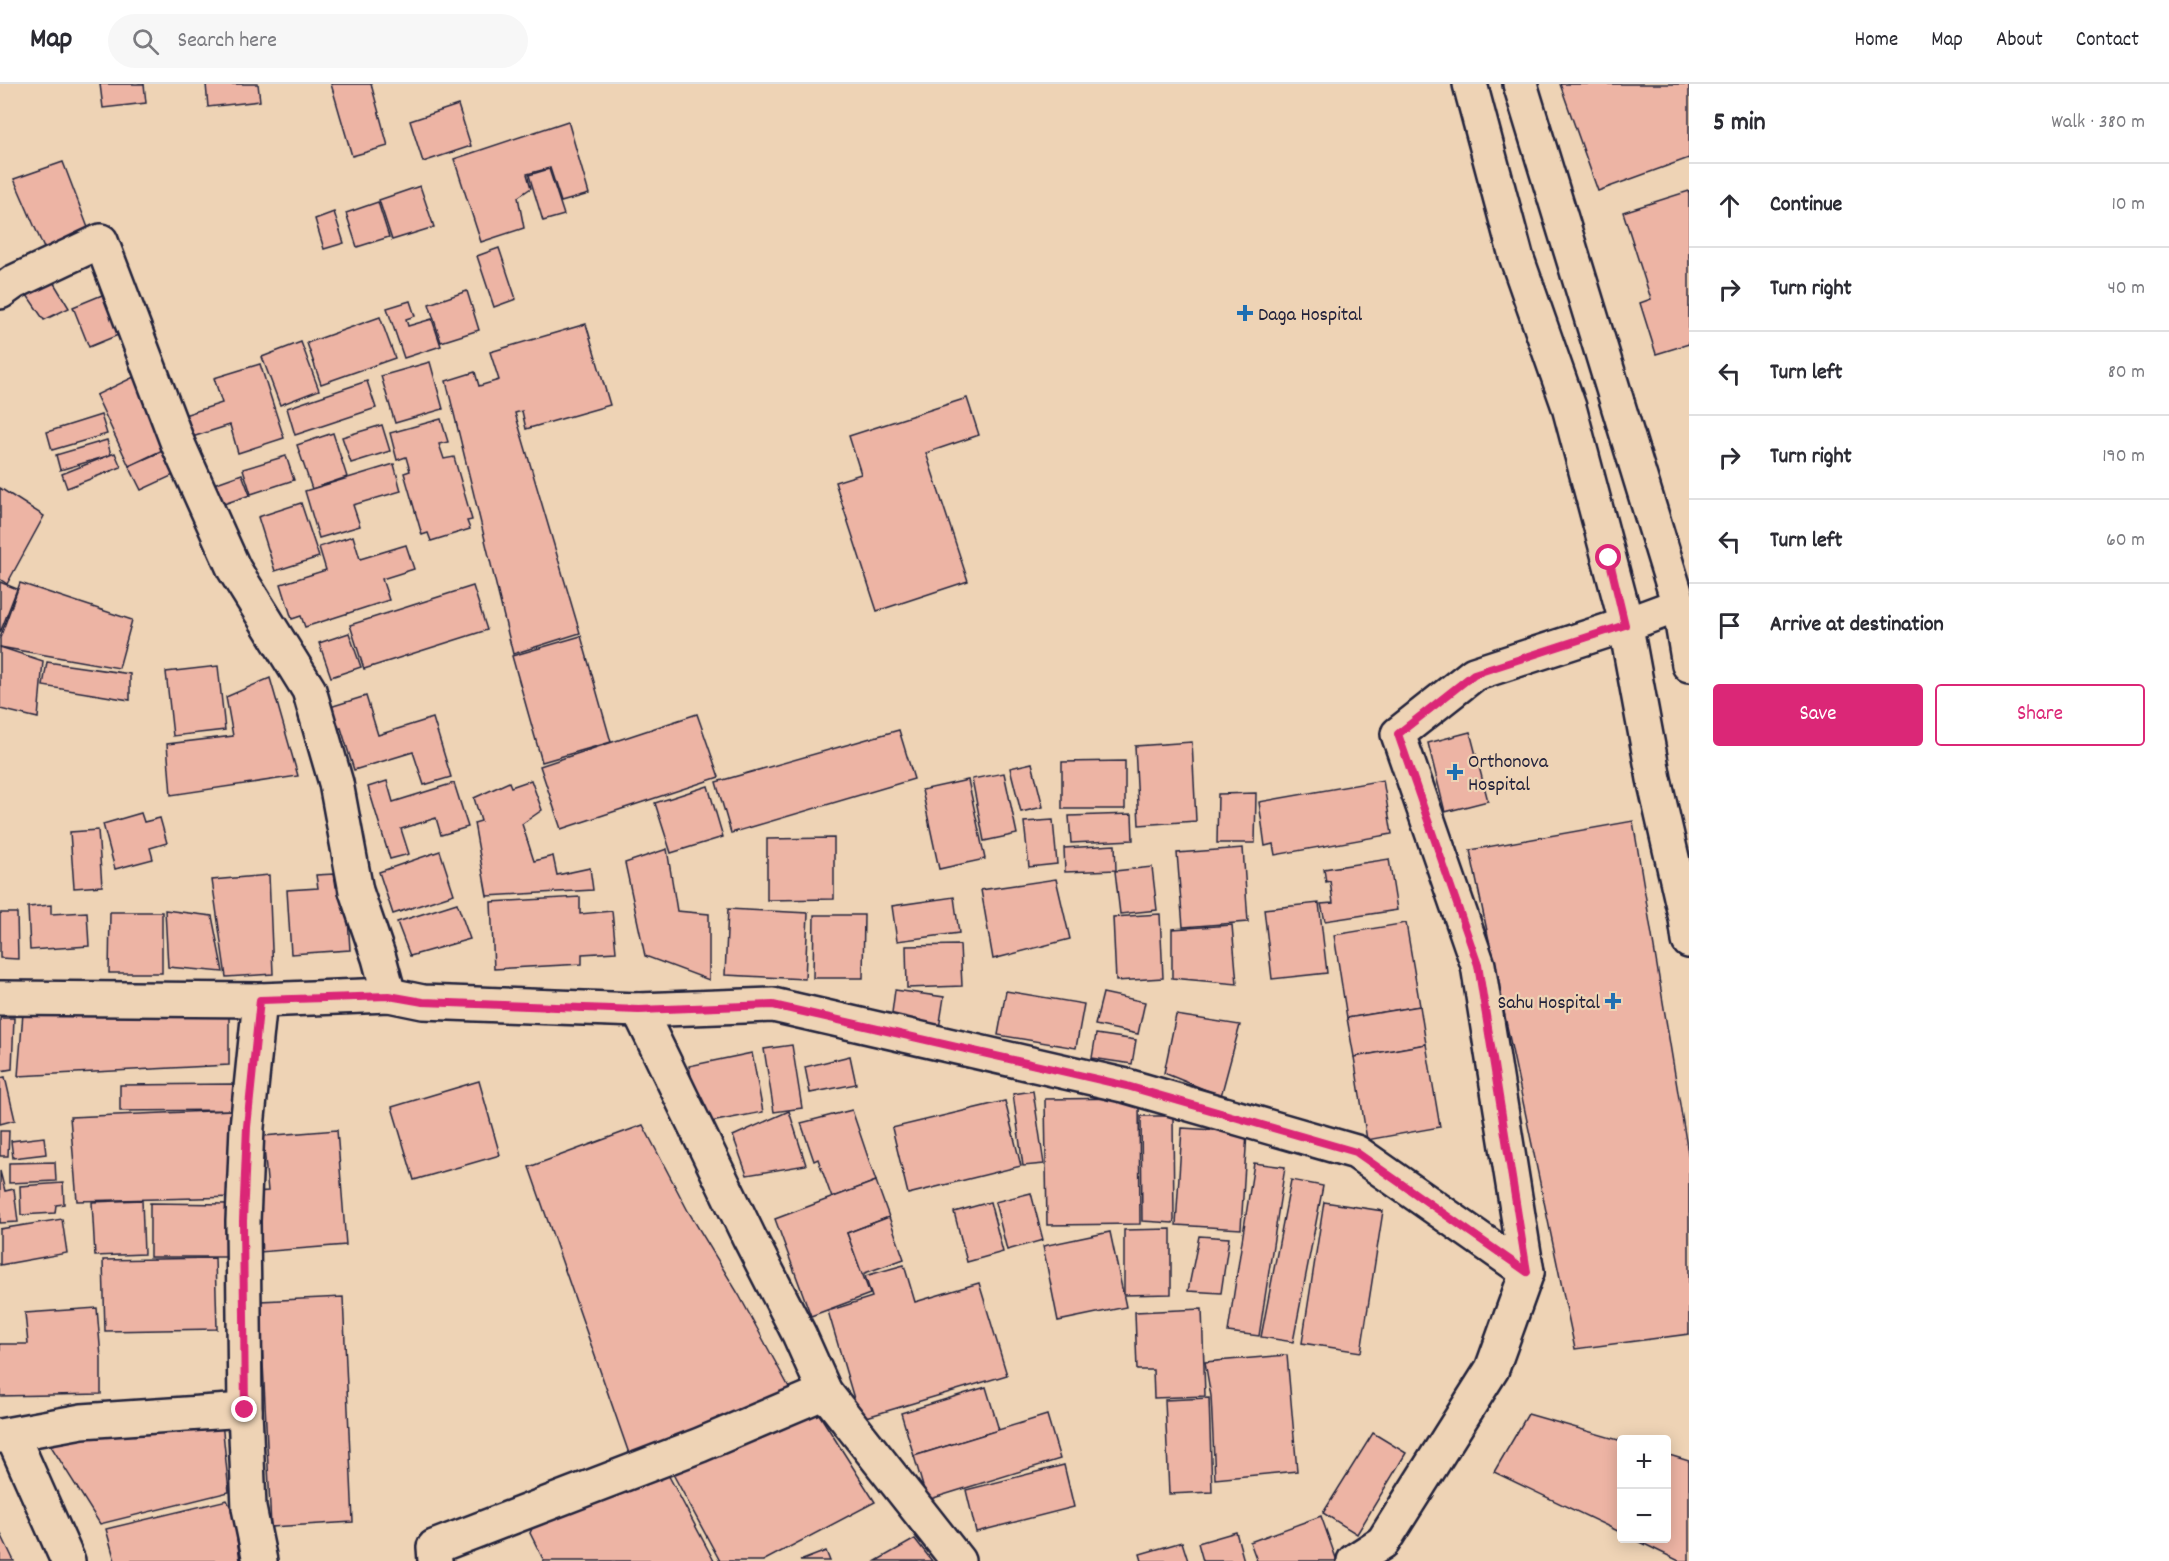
<!DOCTYPE html>
<html lang="en">
<head>
<meta charset="utf-8">
<style>
	body { margin:0; font-family:Dekko,sans-serif; background:#f7f7f7; color:#2b2b33 }
	.controls { position:absolute; right:18px; bottom:18px; display:grid; overflow:hidden; border-radius:6px; box-shadow:0 3px 15px #0003 }
	.controls button { width:54px; height:54px; display:grid; place-items:center; padding:0; border:0; border-bottom:2px solid #e1e1e2; background:#fff; color:#2b2b33; font:30px sans-serif }
	.stop { position:absolute; width:18px; height:18px; margin:-14px; border:4px solid #db2777; border-radius:50%; background:#fff }
	.stop.end { background:#db2777; border-color:#fff; box-shadow:0 2px 6px #0008 }
	.list { margin:0; padding:0; list-style:none }
	h2 { display:flex; justify-content:space-between; align-items:center; height:78px; margin:0; padding:0 24px; font-size:26px }
	h2 small { font-size:20px; font-weight:400; color:#7c7c81 }
	.list li { display:grid; grid-template-columns:39px 1fr auto; gap:18px; align-items:center; box-sizing:border-box; height:84px; padding:0 24px; border-top:2px solid #e1e1e2 }
	.list b { display:block; font-size:22px; white-space:nowrap }
	.list em { font-size:20px; font-style:normal; color:#7c7c81 }
	.actions { display:flex; gap:12px; padding:18px 24px }
	.actions a { flex:1; padding:14px 0; border:2px solid #db2777; border-radius:6px; text-align:center; font-size:21px; color:#db2777 }
	.actions .main { background:#db2777; color:#fff }
	.icon { flex:none; width:33px; height:33px; fill:none; stroke:currentColor; stroke-width:2; stroke-linecap:round; stroke-linejoin:round }
	.map { position:relative; flex:none; width:1689px; height:1477px; overflow:hidden }
	header { display:flex; align-items:center; gap:36px; box-sizing:border-box; height:84px; padding:0 30px; background:#fff; border-bottom:2px solid #e1e1e2 }
	header strong { font-size:28px }
	nav { display:flex; gap:33px; margin-inline-start:auto; font-size:21px }
	.search { width:420px; height:54px; background:#f7f7f7; display:flex; align-items:center; gap:15px; box-sizing:border-box; padding:0 21px; border-radius:33px; color:#7c7c81; font-size:22px }
	main { display:flex }
	aside { flex:1; background:#fff }
	.map>svg:first-child { display:block }
	.building { fill:#edb4a4; stroke:#22223b; stroke-width:1.5 }
	.lines { fill:none; stroke-linecap:round; stroke-linejoin:round }
	.minor-casing { stroke:#22223b; stroke-width:38 }
	.secondary-casing { stroke:#22223b; stroke-width:38 }
	.minor { stroke:#eed3b5; stroke-width:33 }
	.secondary { stroke:#eed3b5; stroke-width:33 }
	.route { stroke:#db2777; stroke-width:8 }
	.poi-dot { fill:#1f6fb2; stroke:#eed3b5; stroke-width:2 }
	.labels { text-anchor:middle; stroke-width:4.5; stroke-linejoin:round; paint-order:stroke }
	.poi-label { font-size:20px; fill:#22223b; stroke:#eed3b5; text-anchor:start }
</style>
</head>
<body>
<header>
<strong>Map</strong>
<div class="search"><svg class="icon" aria-label="search" viewBox="0 0 24 24"><circle cx="10" cy="10" r="6"/><path d="M15 15l6 6"/></svg>Search here</div>
<nav><a>Home</a><a>Map</a><a>About</a><a>Contact</a></nav>
</header>
<main>
<div class="map">
<svg width="1689" height="1477" viewBox="0 0 1689 1477">
	<rect width="100%" height="100%" fill="#eed3b5"/>
	<filter id="ink" filterUnits="userSpaceOnUse"><feTurbulence type="fractalNoise" baseFrequency=".0167" numOctaves="2"/><feDisplacementMap in="SourceGraphic" scale="12" xChannelSelector="R" yChannelSelector="G"/><feConvolveMatrix kernelMatrix="1 2 1 2 8 2 1 2 1" color-interpolation-filters="sRGB"/></filter>
	<g filter="url(#ink)">
		<g class="building">
			<polygon points="100,0 144,0 146,19 103,24"/>
			<polygon points="206,0 258,0 260,17 208,23"/>
			<polygon points="331,0 371,0 388,62 352,72"/>
			<polygon points="1560,0 1689,0 1689,74 1598,107"/>
			<polygon points="458,21 471,62 423,78 410,37"/>
			<polygon points="568,37 589,110 561,118 550,84 527,90 531,104 518,113 524,144 481,158 454,75"/>
			<polygon points="63,78 90,149 46,169 14,95"/>
			<polygon points="549,85 564,131 543,137 529,91"/>
			<polygon points="420,102 434,143 392,156 379,116"/>
			<polygon points="1689,107 1689,260 1656,270 1640,219 1651,215 1623,128"/>
			<polygon points="378,118 389,153 357,163 346,129"/>
			<polygon points="334,128 344,159 324,165 315,135"/>
			<polygon points="499,164 516,215 494,223 477,172"/>
			<polygon points="52,196 69,224 44,236 27,211"/>
			<polygon points="467,207 479,246 441,258 429,220"/>
			<polygon points="107,209 123,249 89,263 73,223"/>
			<polygon points="410,217 415,232 406,235 408,242 432,235 441,262 404,274 387,224"/>
			<polygon points="380,233 395,274 321,300 307,259"/>
			<polygon points="586,240 610,321 526,345 522,327 515,329 580,549 513,570 446,297 475,288 479,302 499,296 490,268"/>
			<polygon points="301,258 319,306 280,321 262,273"/>
			<polygon points="430,278 443,325 395,339 381,292"/>
			<polygon points="260,280 284,354 238,369 230,341 189,354 181,332 222,319 214,294"/>
			<polygon points="138,291 171,362 129,382 96,311"/>
			<polygon points="367,297 376,324 295,351 287,324"/>
			<polygon points="967,314 979,351 926,369 968,497 877,527 835,398 861,390 849,352"/>
			<polygon points="101,331 107,350 52,366 47,348"/>
			<polygon points="441,335 448,358 439,360 444,375 454,373 472,436 467,437 470,445 431,457 428,449 422,451 404,389 410,387 406,373 397,376 390,349"/>
			<polygon points="382,341 390,367 351,379 342,353"/>
			<polygon points="333,349 347,393 312,405 297,361"/>
			<polygon points="107,356 111,371 60,386 56,371"/>
			<polygon points="167,365 178,389 141,406 129,382"/>
			<polygon points="115,369 121,383 67,404 62,390"/>
			<polygon points="286,372 294,396 251,410 243,385"/>
			<polygon points="394,380 401,407 353,421 360,442 319,454 305,407"/>
			<polygon points="242,390 250,411 218,422 211,401"/>
			<polygon points="0,404 44,432 7,500 0,495"/>
			<polygon points="301,419 319,473 275,487 258,433"/>
			<polygon points="353,452 360,475 406,461 414,485 382,495 389,516 305,543 301,532 292,535 281,500 326,486 319,463"/>
			<polygon points="0,498 17,505 0,549"/>
			<polygon points="20,499 132,536 119,584 0,563 0,554"/>
			<polygon points="473,502 487,546 364,585 350,541"/>
			<polygon points="349,549 361,583 331,593 319,559"/>
			<polygon points="581,552 611,658 542,678 512,572"/>
			<polygon points="0,563 43,577 38,634 0,625"/>
			<polygon points="47,578 130,590 130,616 43,602"/>
			<polygon points="218,582 225,646 173,652 166,588"/>
			<polygon points="270,594 298,692 171,711 167,660 233,652 226,613"/>
			<polygon points="366,612 378,651 433,634 451,693 424,701 413,668 354,686 341,644 337,645 330,623"/>
			<polygon points="697,630 719,693 561,745 540,682"/>
			<polygon points="899,646 914,695 731,749 716,698"/>
			<polygon points="1470,648 1488,717 1445,728 1428,659"/>
			<polygon points="1192,658 1196,737 1139,741 1135,662"/>
			<polygon points="1125,677 1125,725 1062,725 1062,678"/>
			<polygon points="1032,679 1043,723 1021,728 1010,684"/>
			<polygon points="1004,689 1017,750 984,757 972,695"/>
			<polygon points="531,696 542,726 522,740 534,777 553,772 557,791 590,784 593,806 487,812 474,739 481,737 474,714 509,698 511,703"/>
			<polygon points="968,696 985,775 939,785 922,706"/>
			<polygon points="1383,696 1392,750 1275,771 1273,760 1265,762 1259,718"/>
			<polygon points="387,697 393,718 454,699 468,743 441,751 436,734 401,745 409,770 390,775 368,703"/>
			<polygon points="708,702 723,753 671,769 655,719"/>
			<polygon points="1256,709 1255,759 1217,759 1218,710"/>
			<polygon points="141,729 144,738 160,734 167,759 150,764 153,775 115,785 103,740"/>
			<polygon points="1132,730 1133,756 1071,759 1069,732"/>
			<polygon points="1053,736 1057,780 1029,783 1024,738"/>
			<polygon points="1633,737 1689,1075 1689,1250 1575,1265 1470,766"/>
			<polygon points="98,746 102,802 74,804 70,748"/>
			<polygon points="834,754 834,815 767,816 767,755"/>
			<polygon points="1115,761 1116,786 1065,788 1064,764"/>
			<polygon points="1243,764 1248,838 1183,843 1177,769"/>
			<polygon points="667,765 677,827 709,830 709,896 645,872 625,779"/>
			<polygon points="440,767 454,810 393,830 379,788"/>
			<polygon points="1389,775 1397,826 1325,837 1321,820 1333,819 1330,797 1326,798 1324,785"/>
			<polygon points="1152,783 1157,826 1120,830 1115,787"/>
			<polygon points="334,790 336,803 346,802 350,866 291,870 287,806 318,804 316,791"/>
			<polygon points="269,791 273,890 226,893 212,796"/>
			<polygon points="1056,795 1070,855 993,875 981,806"/>
			<polygon points="580,813 580,830 612,827 616,868 582,870 582,880 494,885 491,818"/>
			<polygon points="954,813 959,849 897,857 892,822"/>
			<polygon points="457,819 470,855 410,872 397,838"/>
			<polygon points="1319,819 1327,889 1272,895 1264,825"/>
			<polygon points="51,821 51,830 87,828 89,862 30,866 28,823"/>
			<polygon points="728,825 808,829 805,895 725,891"/>
			<polygon points="165,826 212,832 223,888 168,883"/>
			<polygon points="110,828 162,828 162,889 109,889"/>
			<polygon points="0,829 17,829 18,875 0,874"/>
			<polygon points="1160,830 1163,894 1116,897 1113,833"/>
			<polygon points="814,831 864,831 863,894 813,894"/>
			<polygon points="1406,839 1420,922 1347,934 1334,851"/>
			<polygon points="1232,841 1237,900 1172,894 1172,845"/>
			<polygon points="960,861 962,902 907,904 906,862"/>
			<polygon points="895,906 944,913 938,951 890,944"/>
			<polygon points="1006,907 1084,920 1076,964 998,951"/>
			<polygon points="1103,909 1145,918 1138,950 1095,941"/>
			<polygon points="1420,922 1426,960 1354,973 1347,934"/>
			<polygon points="23,929 229,929 229,981 18,992"/>
			<polygon points="1176,931 1240,941 1221,1012 1164,989"/>
			<polygon points="0,934 14,934 12,985 0,987"/>
			<polygon points="1096,950 1136,956 1132,980 1092,974"/>
			<polygon points="1426,960 1440,1043 1367,1056 1354,973"/>
			<polygon points="792,961 802,1024 774,1028 764,965"/>
			<polygon points="752,969 763,1028 700,1040 689,982"/>
			<polygon points="850,972 856,1000 810,1009 805,983"/>
			<polygon points="5,993 15,1036 0,1040 0,994"/>
			<polygon points="479,997 500,1071 414,1096 392,1023"/>
			<polygon points="233,1000 233,1026 120,1027 120,1001"/>
			<polygon points="1033,1007 1044,1080 1023,1082 1013,1010"/>
			<polygon points="1139,1014 1140,1140 1047,1141 1045,1015"/>
			<polygon points="1005,1017 1021,1082 908,1110 892,1044"/>
			<polygon points="233,1026 237,1113 77,1117 70,1033"/>
			<polygon points="852,1026 876,1097 832,1114 818,1075 814,1077 801,1039"/>
			<polygon points="789,1027 806,1081 747,1091 733,1052"/>
			<polygon points="1141,1032 1173,1032 1174,1136 1173,1139 1142,1137"/>
			<polygon points="643,1041 688,1127 739,1211 797,1318 633,1381 529,1083"/>
			<polygon points="1182,1044 1247,1048 1241,1145 1176,1141"/>
			<polygon points="337,1046 346,1161 259,1168 254,1108 268,1107 263,1052"/>
			<polygon points="0,1047 9,1047 8,1072 0,1072"/>
			<polygon points="44,1053 46,1070 13,1074 11,1057"/>
			<polygon points="55,1078 56,1097 9,1099 9,1079"/>
			<polygon points="1254,1079 1285,1083 1259,1252 1228,1248"/>
			<polygon points="0,1087 5,1107 14,1105 18,1138 0,1139"/>
			<polygon points="1291,1096 1323,1102 1293,1258 1261,1253"/>
			<polygon points="876,1097 889,1133 847,1149 870,1210 811,1232 775,1135"/>
			<polygon points="63,1099 64,1120 56,1121 55,1129 21,1131 20,1102"/>
			<polygon points="1031,1109 1043,1156 1007,1166 995,1118"/>
			<polygon points="142,1116 144,1170 95,1172 92,1118"/>
			<polygon points="990,1118 1003,1168 967,1178 954,1128"/>
			<polygon points="1324,1118 1383,1127 1361,1268 1302,1259"/>
			<polygon points="150,1119 227,1120 227,1173 150,1173"/>
			<polygon points="889,1133 904,1175 862,1190 847,1149"/>
			<polygon points="62,1135 67,1169 0,1181 0,1145"/>
			<polygon points="1171,1145 1171,1210 1124,1211 1124,1146"/>
			<polygon points="1110,1148 1126,1223 1058,1237 1043,1162"/>
			<polygon points="1199,1152 1229,1154 1221,1209 1188,1207"/>
			<polygon points="215,1174 217,1245 105,1247 103,1176"/>
			<polygon points="904,1181 915,1218 979,1199 1007,1291 860,1335 828,1227 872,1213 865,1192"/>
			<polygon points="343,1213 353,1438 271,1443 260,1217"/>
			<polygon points="97,1224 101,1274 101,1310 0,1312 0,1260 28,1260 25,1229"/>
			<polygon points="1202,1225 1205,1312 1154,1314 1153,1286 1137,1286 1135,1228"/>
			<polygon points="1287,1271 1297,1387 1215,1395 1211,1312 1205,1278"/>
			<polygon points="986,1303 999,1346 914,1372 901,1329"/>
			<polygon points="1209,1314 1212,1408 1169,1410 1165,1316"/>
			<polygon points="817,1327 875,1418 763,1477 720,1477 667,1379"/>
			<polygon points="1528,1330 1622,1357 1622,1449 1494,1388"/>
			<polygon points="1047,1331 1060,1375 927,1416 914,1372"/>
			<polygon points="222,1338 229,1408 100,1440 49,1359 52,1350"/>
			<polygon points="1373,1349 1406,1369 1357,1450 1323,1429"/>
			<polygon points="1666,1370 1689,1377 1689,1477 1679,1477 1632,1454 1666,1454"/>
			<polygon points="663,1381 714,1477 544,1477 530,1449 537,1433"/>
			<polygon points="1064,1381 1074,1423 976,1448 966,1406"/>
			<polygon points="227,1416 234,1430 240,1477 115,1477 106,1445"/>
			<polygon points="1321,1432 1337,1477 1257,1477 1250,1458"/>
			<polygon points="0,1448 14,1477 0,1477"/>
			<polygon points="1236,1448 1244,1477 1203,1477 1198,1459"/>
			<polygon points="915,1455 932,1477 876,1477"/>
			<polygon points="1182,1458 1188,1477 1142,1477 1140,1470"/>
			<polygon points="826,1467 830,1477 800,1477"/>
		</g>
		<g class="lines">
			<g class="minor-casing">
				<g id="minor">
					<polyline points="0,208 14,198 101,157 178,360 234,485 309,606 336,699 356,807 379,874 389,911"/>
					<polyline points="0,914 260,916 389,911 423,918 639,926 773,921 1127,1002 1356,1068 1527,1188"/>
					<polyline points="260,916 247,1043 243,1137 245,1326 249,1424 260,1477"/>
					<polyline points="639,926 749,1153 799,1250 825,1308 958,1477"/>
					<polyline points="12,1351 68,1477"/>
					<polyline points="0,1352 82,1337 245,1326"/>
					<polyline points="435,1477 434,1463 700,1361 825,1308"/>
					<polyline points="1354,1477 1383,1458 1492,1285 1527,1188 1478,881 1398,650 1474,590 1625,541 1679,521"/>
				</g>
			</g>
			<g class="secondary-casing">
				<g id="secondary">
					<polyline points="1470,0 1516,172 1569,323 1609,474 1623,527 1654,695 1686,835 1689,857"/>
					<polyline points="1520,0 1679,521 1689,581"/>
				</g>
			</g>
			<use href="#minor" class="minor"/>
			<use href="#secondary" class="secondary"/>
		</g>
	</g>
	<g class="lines" filter="url(#ink)">
		<polyline class="route" points="245,1326 243,1137 247,1043 260,916 389,912 423,918 639,926 773,921 1127,1002 1356,1068 1527,1188 1478,881 1398,650 1474,590 1625,541 1609,474"/>
	</g>
	<g class="poi-dot">
		<path d="M1242 220h6v6h6v6h-6v6h-6v-6h-6v-6h6z"/>
		<path d="M1452 679h6v6h6v6h-6v6h-6v-6h-6v-6h6z"/>
		<path d="M1610 908h6v6h6v6h-6v6h-6v-6h-6v-6h6z"/>
	</g>
	<g class="labels">
		<g class="poi-label">
			<text x="1258" y="236">Daga Hospital</text>
			<text x="1468" y="683">Orthonova<tspan x="1468" dy="23">Hospital</tspan></text>
			<text x="1600" y="924" text-anchor="end">Sahu Hospital</text>
		</g>
	</g>
</svg>
<div class="controls">
<button>+</button>
<button>−</button>
</div>
<div class="stop" style="left:1609px;top:474px"></div>
<div class="stop end" style="left:245px;top:1326px"></div>
</div>
<aside>
<h2>5 min<small>Walk · 380 m</small></h2>
<ul class="list">
<li><svg class="icon" aria-label="ahead" viewBox="0 0 24 24"><path d="M12 20V5M6 11l6-6 6 6"/></svg><div><b>Continue</b></div><em>10 m</em></li>
<li><svg class="icon" aria-label="right" viewBox="0 0 24 24"><path d="M7 20v-9h11M14 6l5 5-5 5"/></svg><div><b>Turn right</b></div><em>40 m</em></li>
<li><svg class="icon" aria-label="left" viewBox="0 0 24 24"><path d="M17 20v-9H6M10 6l-5 5 5 5"/></svg><div><b>Turn left</b></div><em>80 m</em></li>
<li><svg class="icon" aria-label="right" viewBox="0 0 24 24"><path d="M7 20v-9h11M14 6l5 5-5 5"/></svg><div><b>Turn right</b></div><em>190 m</em></li>
<li><svg class="icon" aria-label="left" viewBox="0 0 24 24"><path d="M17 20v-9H6M10 6l-5 5 5 5"/></svg><div><b>Turn left</b></div><em>60 m</em></li>
<li><svg class="icon" aria-label="arrive" viewBox="0 0 24 24"><path d="M6 21V4h12l-3 4 3 4H6"/></svg><div><b>Arrive at destination</b></div></li>
</ul>
<div class="actions"><a class="main">Save</a><a>Share</a></div>
</aside>
</main>
</body>
</html>
